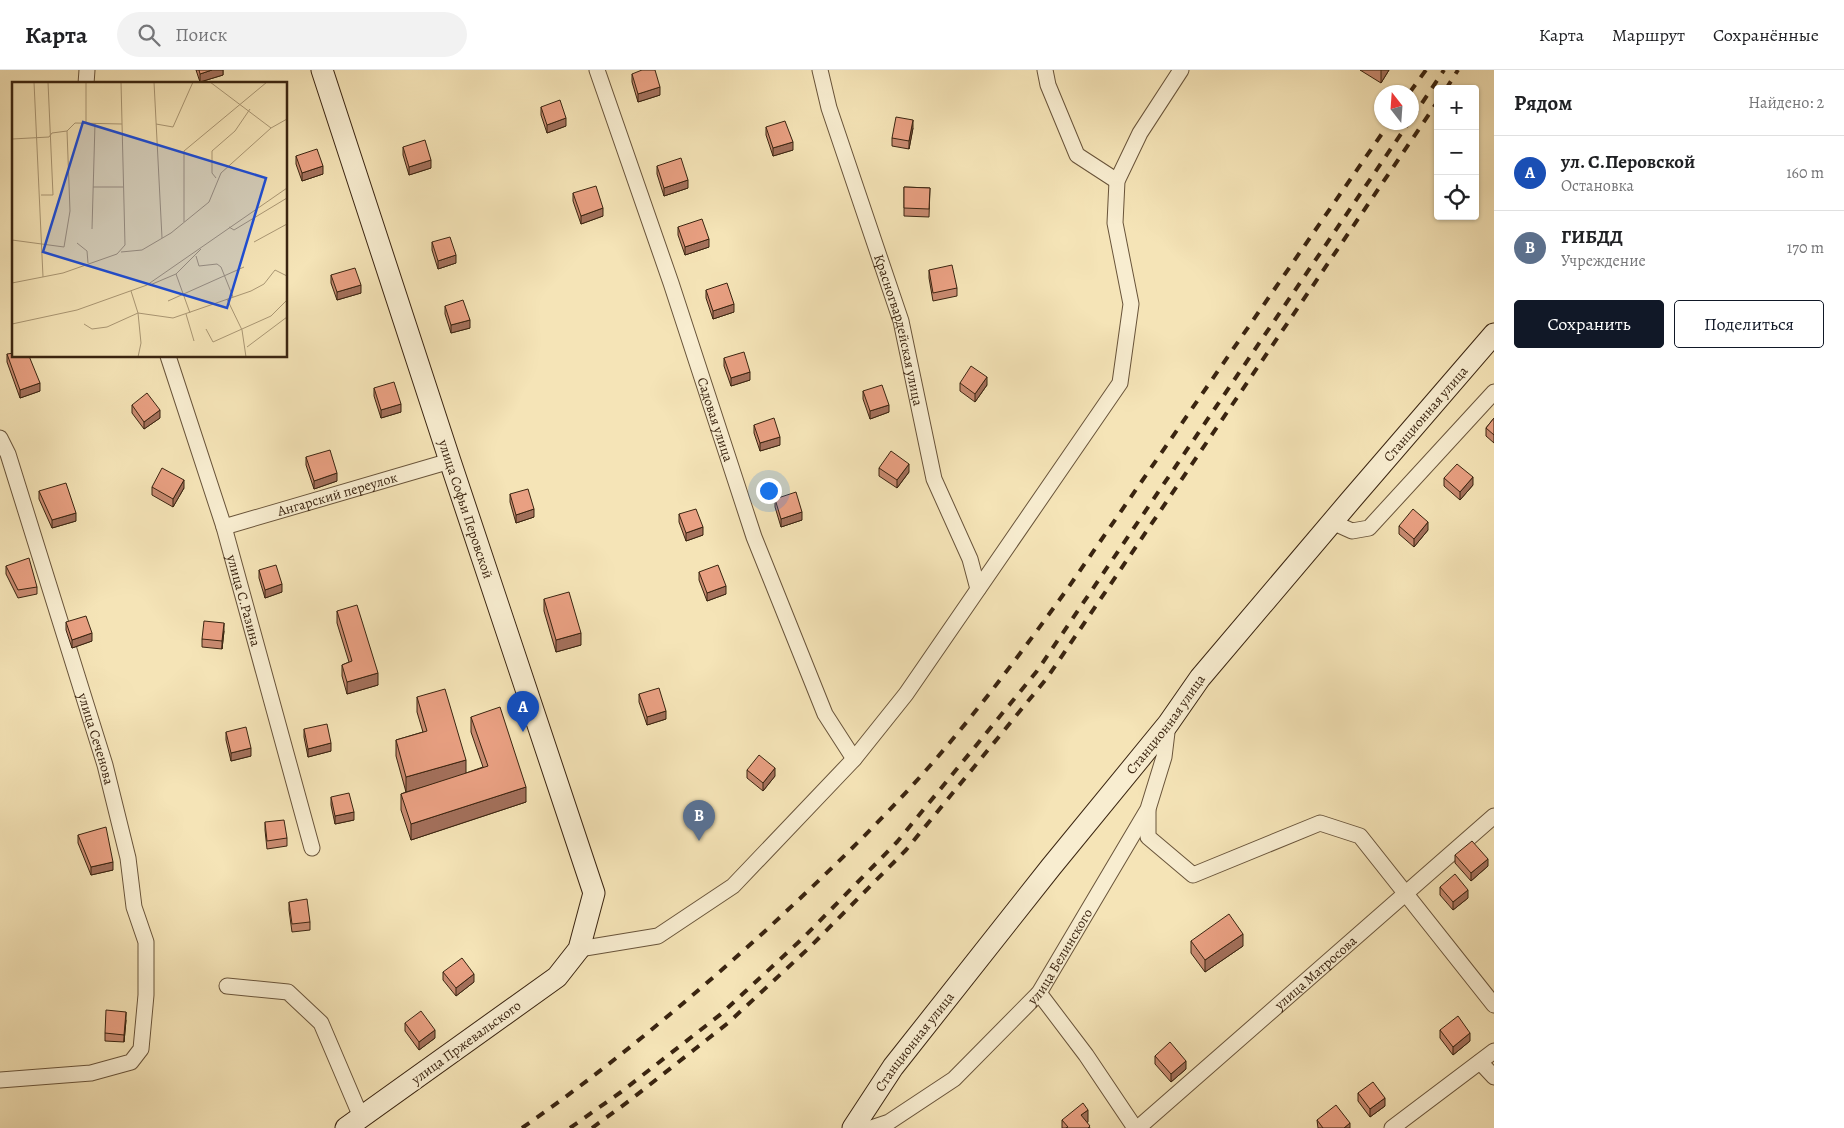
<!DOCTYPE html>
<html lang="ru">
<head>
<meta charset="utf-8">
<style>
	body { margin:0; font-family:Alegreya,serif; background:#f2f2f2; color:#202124 }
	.controls { position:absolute; right:15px; top:15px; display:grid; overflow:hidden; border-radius:5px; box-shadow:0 1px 4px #0004 }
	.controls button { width:45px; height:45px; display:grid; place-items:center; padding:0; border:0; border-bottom:1px solid #e0e0e0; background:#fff; color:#202124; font:25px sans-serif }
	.compass { position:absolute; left:1374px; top:15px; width:45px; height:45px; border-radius:50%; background:#fff; box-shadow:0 1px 4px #0004; rotate:343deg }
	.you { position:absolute; left:768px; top:420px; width:18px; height:18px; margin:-12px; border:4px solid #fff; border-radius:50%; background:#1a73e8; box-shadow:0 0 0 8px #1a73e833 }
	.badge { display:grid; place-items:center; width:32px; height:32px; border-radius:50%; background:#111827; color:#fff; font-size:16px; font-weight:700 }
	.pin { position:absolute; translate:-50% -41px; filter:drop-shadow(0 1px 2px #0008) }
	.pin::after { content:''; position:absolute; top:26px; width:18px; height:15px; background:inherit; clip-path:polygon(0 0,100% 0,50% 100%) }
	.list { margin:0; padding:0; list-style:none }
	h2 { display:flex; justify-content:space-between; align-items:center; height:65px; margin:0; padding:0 20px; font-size:21px }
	h2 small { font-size:16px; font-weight:400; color:#757577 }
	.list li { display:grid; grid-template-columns:32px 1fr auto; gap:15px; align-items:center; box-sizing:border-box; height:75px; padding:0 20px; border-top:1px solid #e0e0e0 }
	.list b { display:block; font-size:19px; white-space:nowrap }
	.list p { margin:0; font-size:16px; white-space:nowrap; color:#757577 }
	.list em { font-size:16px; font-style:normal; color:#757577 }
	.actions { display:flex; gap:10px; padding:15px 20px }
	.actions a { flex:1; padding:11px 0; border:1px solid #111827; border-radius:5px; text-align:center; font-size:18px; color:#111827 }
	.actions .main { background:#111827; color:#fff }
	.icon { flex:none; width:28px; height:28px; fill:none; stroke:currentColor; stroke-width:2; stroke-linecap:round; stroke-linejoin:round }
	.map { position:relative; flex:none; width:1494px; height:1058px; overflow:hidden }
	header { display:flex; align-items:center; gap:30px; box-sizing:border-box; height:70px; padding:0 25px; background:#fff; border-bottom:1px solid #e0e0e0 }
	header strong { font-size:24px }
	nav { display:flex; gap:28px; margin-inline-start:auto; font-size:18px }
	.search { width:350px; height:45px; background:#f2f2f2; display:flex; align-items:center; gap:12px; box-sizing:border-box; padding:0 18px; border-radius:28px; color:#757577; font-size:19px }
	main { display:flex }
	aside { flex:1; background:#fff }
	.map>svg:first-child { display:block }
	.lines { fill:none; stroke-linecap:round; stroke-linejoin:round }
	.street-casing { stroke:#69543a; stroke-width:17 }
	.secondary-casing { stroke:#3a2410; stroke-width:23 }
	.street { stroke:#f8edd0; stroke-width:15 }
	.secondary { stroke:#f8edd0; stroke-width:21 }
	.rail { stroke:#3a2410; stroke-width:4; stroke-dasharray:9 9; stroke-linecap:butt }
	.wall { fill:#c88a70; stroke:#3a2410 }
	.shaded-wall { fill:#a3705b; stroke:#3a2410 }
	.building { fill:#e9a082; stroke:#3a2410 }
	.labels { text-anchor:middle; stroke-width:4; stroke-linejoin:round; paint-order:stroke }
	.street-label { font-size:14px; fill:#3a2410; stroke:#f8edd0 }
	.inset-road { fill:none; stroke:#aa9774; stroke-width:1 }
	.view { fill:#1d4ed8; fill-opacity:0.15; stroke:#1d4ed8; stroke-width:2.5 }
	.inset-edge { fill:none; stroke:#3a2410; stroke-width:2.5 }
</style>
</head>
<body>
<header>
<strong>Карта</strong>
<div class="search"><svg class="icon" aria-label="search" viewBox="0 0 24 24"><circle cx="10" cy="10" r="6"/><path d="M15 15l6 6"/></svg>Поиск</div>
<nav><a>Карта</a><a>Маршрут</a><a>Сохранённые</a></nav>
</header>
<main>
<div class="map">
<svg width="1494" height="1058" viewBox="0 0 1494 1058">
	<rect width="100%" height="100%" fill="#f5e4b7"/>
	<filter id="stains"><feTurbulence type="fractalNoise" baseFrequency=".004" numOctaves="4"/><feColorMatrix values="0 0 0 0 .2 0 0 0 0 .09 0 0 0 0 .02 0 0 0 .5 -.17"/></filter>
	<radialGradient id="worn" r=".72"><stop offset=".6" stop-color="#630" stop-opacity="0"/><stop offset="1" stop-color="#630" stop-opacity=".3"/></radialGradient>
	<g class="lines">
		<g class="street-casing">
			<g id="street">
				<path id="s1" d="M597 0 671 213 754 467 825 644 854 689"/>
				<path id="s2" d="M820 0 829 38 901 251 934 409 970 489 978 519"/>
				<polyline points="1045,0 1048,15 1077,85 1117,111"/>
				<polyline points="86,14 87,0"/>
				<path id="s3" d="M168 286 224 457 312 778"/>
				<path id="s4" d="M0 368 8 384 105 695 128 788 134 837 146 872V925L141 979 131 992 91 1003 0 1010"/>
				<polyline points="1332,452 1352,461 1369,458 1494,322"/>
				<path id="s5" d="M224 457 450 391"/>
				<polyline points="1148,741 1148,767 1193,805 1320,753 1360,766 1494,935"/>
				<polyline points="579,879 658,866 733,816 854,689 906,624 1120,313 1131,234 1115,153 1117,111 1140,63 1181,0"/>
				<polyline points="227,916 288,922 321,953 361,1047"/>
				<polyline points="1039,923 1086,985 1135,1058"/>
				<polyline points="1480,992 1494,1007"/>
				<path id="s6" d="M871 1058 889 1052 954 1009 1039 923 1148 739 1164 687 1168 654"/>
				<path id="s7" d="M1138 1058 1494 746"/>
				<polyline points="1392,1058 1494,981"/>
			</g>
		</g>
		<g class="secondary-casing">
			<g id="secondary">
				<path id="s8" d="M322 0 450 391 594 823 579 879 557 907 346 1058"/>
				<path id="s9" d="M853 1058 893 997 1051 797 1168 654 1200 608 1350 431 1494 264"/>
			</g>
		</g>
		<use href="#street" class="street"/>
		<use href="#secondary" class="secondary"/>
		<g class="rail">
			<polyline points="1446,19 1458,0"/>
			<polyline points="1410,22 1426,0"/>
			<polyline points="1412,48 1444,0"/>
			<path d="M522 1058C607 999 687 932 763 863 820 810 876 757 928 698 978 641 1024 579 1068 518L1390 52"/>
			<polyline points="570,1058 621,1022 721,944 803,868 897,772 1037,601 1409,52"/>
			<polyline points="592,1058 629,1031 728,953 810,877 906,780 1047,608 1438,31"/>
		</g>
	</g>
	<g class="wall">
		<polygon points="196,0 223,0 223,5 200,12"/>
		<polygon points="1360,0 1389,0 1381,13"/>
		<polygon points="632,4 660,25 638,32 632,12"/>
		<polygon points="541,37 566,56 547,63 541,45"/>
		<polygon points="766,57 793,80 773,86 766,65"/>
		<polygon points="913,58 909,79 892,76 892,68"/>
		<polygon points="403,77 431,98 409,105 403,85"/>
		<polygon points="296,86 323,104 302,111 296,94"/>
		<polygon points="657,96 688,118 664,126 657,104"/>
		<polygon points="904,117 930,118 929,147 904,146"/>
		<polygon points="573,123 603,146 581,154 573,131"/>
		<polygon points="678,157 709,177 685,185 678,165"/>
		<polygon points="432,172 456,193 438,199 432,180"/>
		<polygon points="929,200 957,218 957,226 933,231 929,208"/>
		<polygon points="331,205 361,223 337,230 331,213"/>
		<polygon points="706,220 734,242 713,249 706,228"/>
		<polygon points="445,236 470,258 451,263 445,244"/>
		<polygon points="7,284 40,321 20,328 7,292"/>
		<polygon points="724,288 750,310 731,316 724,296"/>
		<polygon points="960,313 987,315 975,332 960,321"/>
		<polygon points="374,318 401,342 381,348 374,326"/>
		<polygon points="863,321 889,342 870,349 863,329"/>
		<polygon points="132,335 160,348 144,359 132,343"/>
		<polygon points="1494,348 1494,373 1486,366 1486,358"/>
		<polygon points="754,355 780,375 760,381 754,363"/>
		<polygon points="306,387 337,411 314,419 306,395"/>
		<polygon points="879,398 909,402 897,418 879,406"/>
		<polygon points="1444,408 1473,415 1460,430 1444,416"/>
		<polygon points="152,417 184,418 173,437 152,425"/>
		<polygon points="39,421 76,451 52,458 39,429"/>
		<polygon points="510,424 534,447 516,453 510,432"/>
		<polygon points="775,429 802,450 781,457 775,437"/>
		<polygon points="679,444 703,465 686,471 679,452"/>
		<polygon points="1399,456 1428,460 1414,477 1399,464"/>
		<polygon points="6,496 37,517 37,524 18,528 6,504"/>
		<polygon points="259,500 282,522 265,528 259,508"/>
		<polygon points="699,502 726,524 707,531 699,510"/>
		<polygon points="544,529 581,575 556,582 544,541"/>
		<polygon points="337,541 378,615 347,624 342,606 342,595 349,592 337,553"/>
		<polygon points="66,552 92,571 72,578 66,560"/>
		<polygon points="224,561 222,579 202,577 202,569"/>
		<polygon points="639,624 666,649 647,655 639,632"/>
		<polygon points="417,627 466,703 483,697 471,662 471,647 526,732 411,770 401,740 401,724 406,722 396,686 396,670 423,662 417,642"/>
		<polygon points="304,659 331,681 308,687 304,667"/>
		<polygon points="226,662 251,686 231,691 226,670"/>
		<polygon points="747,700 775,706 763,721 747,708"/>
		<polygon points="331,727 354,750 335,754 331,735"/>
		<polygon points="265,752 287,768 287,776 267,779 265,760"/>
		<polygon points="78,765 113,800 91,805 78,773"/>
		<polygon points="1455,785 1488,796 1471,811 1455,793"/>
		<polygon points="1440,817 1468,828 1453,840 1440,825"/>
		<polygon points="289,832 310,852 310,860 292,862 289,840"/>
		<polygon points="1191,871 1243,876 1205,902 1191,883"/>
		<polygon points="443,902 474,912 456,926 443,910"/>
		<polygon points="126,950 124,972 105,971 105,963"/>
		<polygon points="405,953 435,968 419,980 405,961"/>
		<polygon points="1440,960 1470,971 1453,985 1440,968"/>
		<polygon points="1155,986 1186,999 1171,1012 1155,994"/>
		<polygon points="1358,1023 1385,1036 1370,1047 1358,1031"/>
		<polygon points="1062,1050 1088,1052 1087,1053 1090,1058 1062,1058"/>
		<polygon points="1317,1050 1350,1058 1318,1058"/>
	</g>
	<g class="shaded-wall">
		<polygon points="212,0 223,0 223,5 200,12 200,4"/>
		<polygon points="1381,0 1389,0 1381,13"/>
		<polygon points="660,17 660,25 638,32 638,24"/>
		<polygon points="566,48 566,56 547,63 547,55"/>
		<polygon points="913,50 913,58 909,79 909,71"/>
		<polygon points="793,72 793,80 773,86 773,78"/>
		<polygon points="431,90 431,98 409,105 409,97"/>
		<polygon points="323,96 323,104 302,111 302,103"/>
		<polygon points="688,110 688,118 664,126 664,118"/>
		<polygon points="603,138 603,146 581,154 581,146"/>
		<polygon points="709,169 709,177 685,185 685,177"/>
		<polygon points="456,185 456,193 438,199 438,191"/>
		<polygon points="361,215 361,223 337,230 337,222"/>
		<polygon points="734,234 734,242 713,249 713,241"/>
		<polygon points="470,250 470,258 451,263 451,255"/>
		<polygon points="750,302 750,310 731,316 731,308"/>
		<polygon points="987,307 987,315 975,332 975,324"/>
		<polygon points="40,313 40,321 20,328 20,320"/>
		<polygon points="401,334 401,342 381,348 381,340"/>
		<polygon points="889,335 889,342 870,349 870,341"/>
		<polygon points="160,340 160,348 144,359 144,352"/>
		<polygon points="780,367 780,375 760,381 760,373"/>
		<polygon points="909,394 909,402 897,418 897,410"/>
		<polygon points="337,403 337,411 314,419 314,411"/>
		<polygon points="1473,407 1473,415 1460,430 1460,422"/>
		<polygon points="184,410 184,418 173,437 173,429"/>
		<polygon points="534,439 534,447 516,453 516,445"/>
		<polygon points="802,442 802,450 781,457 781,449"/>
		<polygon points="76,443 76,451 52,458 52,450"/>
		<polygon points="1428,452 1428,460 1414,477 1414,469"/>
		<polygon points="703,457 703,465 686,471 686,463"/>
		<polygon points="282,514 282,522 265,528 265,520"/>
		<polygon points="726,516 726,524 707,531 707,523"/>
		<polygon points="224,553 224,561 222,579 222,571"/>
		<polygon points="92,563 92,571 72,578 72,570"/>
		<polygon points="581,563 581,575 556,582 556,570"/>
		<polygon points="378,603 378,615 347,624 347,612"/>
		<polygon points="666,641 666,649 647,655 647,647"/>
		<polygon points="331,673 331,681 308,687 308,679"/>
		<polygon points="251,678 251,686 231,691 231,683"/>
		<polygon points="466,690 466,705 406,722 406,707"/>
		<polygon points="775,698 775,706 763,721 763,713"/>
		<polygon points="526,717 526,732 411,770 411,754"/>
		<polygon points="354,742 354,750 335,754 335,746"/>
		<polygon points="1488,789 1488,796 1471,811 1471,803"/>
		<polygon points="113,792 113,800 91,805 91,797"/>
		<polygon points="1468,820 1468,828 1453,840 1453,832"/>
		<polygon points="1243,864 1243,876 1205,902 1205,890"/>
		<polygon points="474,904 474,912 456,926 456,918"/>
		<polygon points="126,942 126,950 124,972 124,965"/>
		<polygon points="435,960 435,968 419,980 419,972"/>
		<polygon points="1470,963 1470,971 1453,985 1453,977"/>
		<polygon points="1186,991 1186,999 1171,1012 1171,1004"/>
		<polygon points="1385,1028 1385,1036 1370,1047 1370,1039"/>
		<polygon points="1088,1040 1088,1052 1081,1057 1081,1045"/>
		<polygon points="1350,1053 1350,1058 1344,1058"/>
	</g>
	<g class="building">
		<polygon points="199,0 212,0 200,4"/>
		<polygon points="642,0 655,0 660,17 638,24 632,4"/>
		<polygon points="560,30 566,48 547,55 541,37"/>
		<polygon points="896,47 913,50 909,71 892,68"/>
		<polygon points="785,51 793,72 773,78 766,57"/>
		<polygon points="425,70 431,90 409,97 403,77"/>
		<polygon points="317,79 323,96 302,103 296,86"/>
		<polygon points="681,88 688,110 664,118 657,96"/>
		<polygon points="596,116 603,138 581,146 573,123"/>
		<polygon points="904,117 930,118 929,139 904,138"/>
		<polygon points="702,149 709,169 685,177 678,157"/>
		<polygon points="450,167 456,185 438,191 432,172"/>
		<polygon points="952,195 957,218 933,223 929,200"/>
		<polygon points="355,198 361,215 337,222 331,205"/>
		<polygon points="727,213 734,234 713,241 706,220"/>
		<polygon points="463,230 470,250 451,255 445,236"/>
		<polygon points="744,282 750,302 731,308 724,288"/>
		<polygon points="14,283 14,286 29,286 40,313 20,320 7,284"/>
		<polygon points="971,296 987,307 975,324 960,313"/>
		<polygon points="394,312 401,334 381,340 374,318"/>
		<polygon points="882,315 889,335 870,341 863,321"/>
		<polygon points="147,323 160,340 144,352 132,335"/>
		<polygon points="774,348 780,367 760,373 754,355"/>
		<polygon points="1494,348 1494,365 1486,358"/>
		<polygon points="330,380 337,403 314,411 306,387"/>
		<polygon points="891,381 909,394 897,410 879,398"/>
		<polygon points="1457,394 1473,407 1460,422 1444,408"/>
		<polygon points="162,398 184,410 173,429 152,417"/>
		<polygon points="66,413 76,443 52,450 39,421"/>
		<polygon points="528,419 534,439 516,445 510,424"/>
		<polygon points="796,422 802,442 781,449 775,429"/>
		<polygon points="696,439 703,457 686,463 679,444"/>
		<polygon points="1413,439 1428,452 1414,469 1399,456"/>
		<polygon points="29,488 37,517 18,520 6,496"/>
		<polygon points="276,495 282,514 265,520 259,500"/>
		<polygon points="718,495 726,516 707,523 699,502"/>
		<polygon points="569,522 581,563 556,570 544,529"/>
		<polygon points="357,535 378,603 347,612 342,595 352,591 337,541"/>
		<polygon points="86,546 92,563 72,570 66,552"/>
		<polygon points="204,551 224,553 222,571 202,569"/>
		<polygon points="659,618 666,641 647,647 639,624"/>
		<polygon points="445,619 466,690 406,707 396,670 427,661 417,627"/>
		<polygon points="500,637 526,717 411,754 401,724 488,696 471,647"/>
		<polygon points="327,654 331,673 308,679 304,659"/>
		<polygon points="246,657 251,678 231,683 226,662"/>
		<polygon points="759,685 775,698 763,713 747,700"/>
		<polygon points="349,723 354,742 335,746 331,727"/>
		<polygon points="284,750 287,768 267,771 265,752"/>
		<polygon points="106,757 113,792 91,797 78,765"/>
		<polygon points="1472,771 1488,789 1471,803 1455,785"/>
		<polygon points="1455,804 1468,820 1453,832 1440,817"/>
		<polygon points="307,829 310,852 292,854 289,832"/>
		<polygon points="1229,844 1243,864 1205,890 1191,871"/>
		<polygon points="462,888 474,904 456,918 443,902"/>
		<polygon points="106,940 126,942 124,965 105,963"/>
		<polygon points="421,941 435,960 419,972 405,953"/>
		<polygon points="1458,946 1470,963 1453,977 1440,960"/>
		<polygon points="1170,972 1186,991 1171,1004 1155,986"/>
		<polygon points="1373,1012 1385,1028 1370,1039 1358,1023"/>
		<polygon points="1083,1033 1088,1040 1081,1045 1090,1056 1088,1058 1066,1058 1068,1057 1062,1050"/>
		<polygon points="1336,1035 1350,1053 1344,1058 1323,1058 1317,1050"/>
	</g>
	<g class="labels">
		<g class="street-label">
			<text dy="5" stroke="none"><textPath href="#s2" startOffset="272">Красногвардейская улица</textPath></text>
			<text dy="5" stroke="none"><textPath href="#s9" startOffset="916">Станционная улица</textPath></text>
			<text dy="5" stroke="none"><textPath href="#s1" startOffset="369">Садовая улица</textPath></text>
			<text dy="5" stroke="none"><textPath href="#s5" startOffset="118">Ангарский переулок</textPath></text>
			<text dy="5" stroke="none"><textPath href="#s8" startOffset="462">улица Софьи Перовской</textPath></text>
			<text dy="5" stroke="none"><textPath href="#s3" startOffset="256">улица С.Разина</textPath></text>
			<text dy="5" stroke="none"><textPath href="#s9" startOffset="511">Станционная улица</textPath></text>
			<text dy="5" stroke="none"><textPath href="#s4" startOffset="316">улица Сеченова</textPath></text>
			<text dy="5" stroke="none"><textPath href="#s6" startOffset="260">улица Белинского</textPath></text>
			<text dy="5" stroke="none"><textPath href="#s7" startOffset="236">улица Матросова</textPath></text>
			<text transform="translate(466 972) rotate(-36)" y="5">улица Пржевальского</text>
			<text dy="5" stroke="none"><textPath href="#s9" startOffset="106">Станционная улица</textPath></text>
		</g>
	</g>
	<g transform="translate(12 12)">
		<rect width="275" height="275" fill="#f5e4b7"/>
		<path class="inset-road" d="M22 0 31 195M142 0 150 156M198 0 259 46M74 40V0M144 42 161 45 181 0M0 57 37 55 40 51 55 49 63 41 110 42M0 73V153M204 96 200 91V69L223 49 238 27M81 105H111M29 113H41L36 0M172 140V69L255 0M217 145 222 148 275 116M80 147 83 41M0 158 52 165 58 129 55 49M242 160 275 142M65 161 75 169 76 181M109 170 130 168 159 151 197 120 209 91 259 46 275 37M184 174 187 184 205 182 209 185 221 215M164 192 178 231M0 201 51 191 105 172 113 163 109 0M138 203 164 192 189 167M119 209 126 231 129 261 126 275M215 217 230 248 234 275M156 219 232 185M174 232 182 259M0 242 65 228 135 203 275 106M72 242 80 247 95 245 126 231 161 236 239 209 252 202 263 188 275 194M194 247 201 260 259 234 275 218M235 265 275 235"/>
		<path class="view" d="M71 40 254 96 215 226 31 170Z"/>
		<rect width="275" height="275" class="inset-edge"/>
	</g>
	<rect width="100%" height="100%" filter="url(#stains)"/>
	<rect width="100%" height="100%" fill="url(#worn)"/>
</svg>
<div class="controls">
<button>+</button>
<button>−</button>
<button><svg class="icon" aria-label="locate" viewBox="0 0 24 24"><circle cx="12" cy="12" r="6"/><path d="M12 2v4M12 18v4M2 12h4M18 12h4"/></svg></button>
</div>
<svg class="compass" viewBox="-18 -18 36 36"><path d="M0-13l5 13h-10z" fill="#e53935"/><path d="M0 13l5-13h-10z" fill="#757577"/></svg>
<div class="you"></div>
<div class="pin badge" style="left:523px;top:662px;background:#1a4fb4">A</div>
<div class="pin badge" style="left:699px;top:771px;background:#5c6f8a">B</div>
</div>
<aside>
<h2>Рядом<small>Найдено: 2</small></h2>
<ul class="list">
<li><span class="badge" style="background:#1a4fb4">A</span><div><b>ул. С.Перовской</b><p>Остановка</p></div><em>160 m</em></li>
<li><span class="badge" style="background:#5c6f8a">B</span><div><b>ГИБДД</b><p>Учреждение</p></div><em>170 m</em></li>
</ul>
<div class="actions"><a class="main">Сохранить</a><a>Поделиться</a></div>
</aside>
</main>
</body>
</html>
